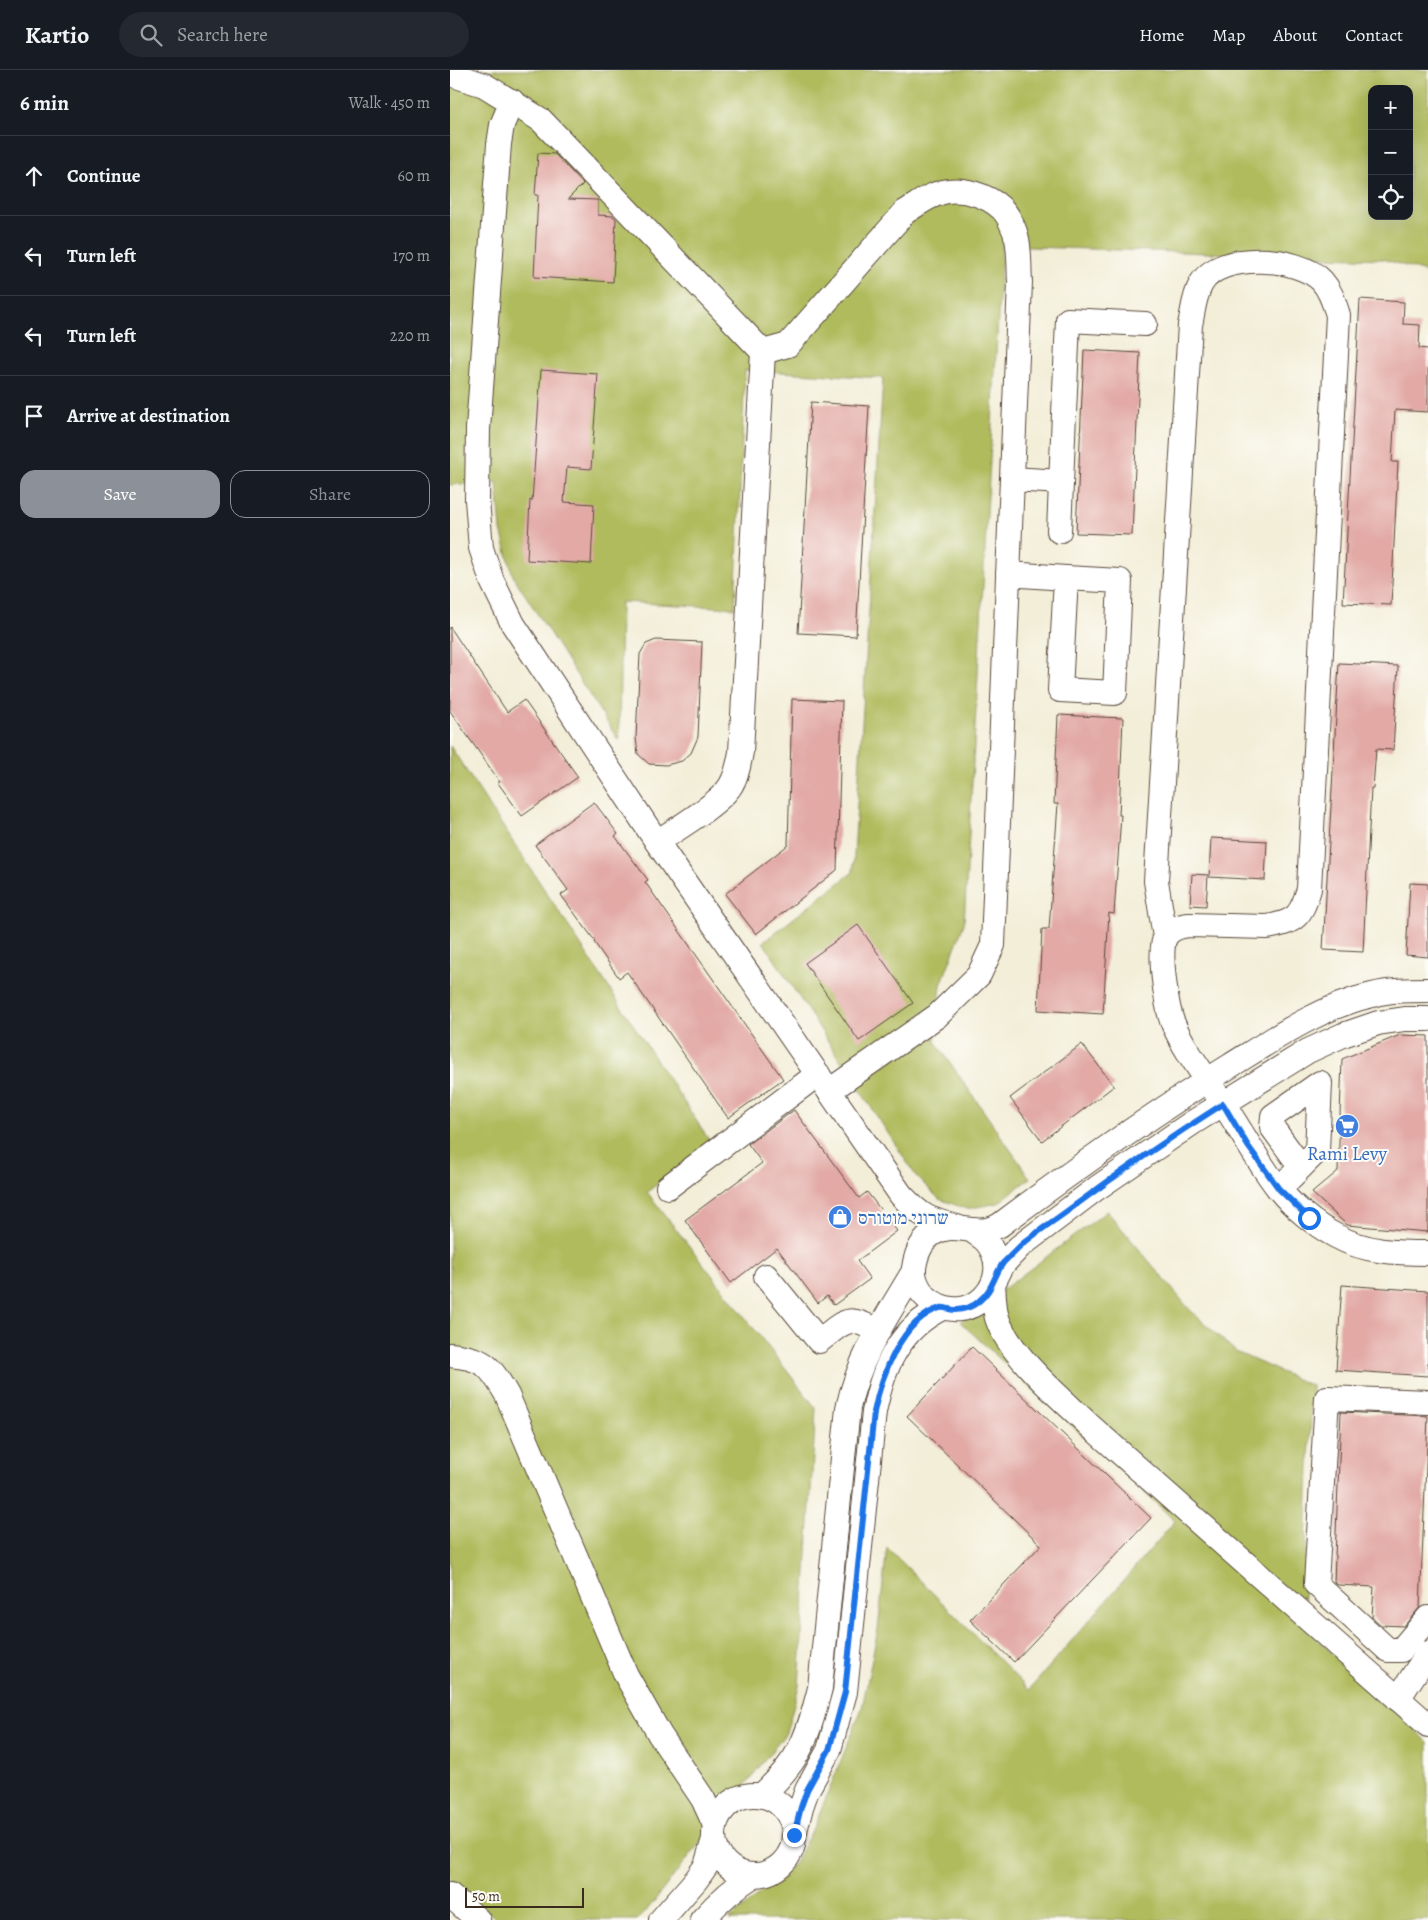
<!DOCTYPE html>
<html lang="en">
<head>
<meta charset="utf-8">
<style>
	body { margin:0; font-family:Alegreya,"Frank Ruhl Libre",serif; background:#242831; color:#f1f3f6 }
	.controls { position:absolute; right:15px; top:15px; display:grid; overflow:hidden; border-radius:10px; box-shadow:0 5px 20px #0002 }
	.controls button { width:45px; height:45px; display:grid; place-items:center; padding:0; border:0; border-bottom:1px solid #363941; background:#171b24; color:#f1f3f6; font:25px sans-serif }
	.scale { position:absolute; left:15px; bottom:12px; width:119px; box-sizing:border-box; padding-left:5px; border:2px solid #3b2a1e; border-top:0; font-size:14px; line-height:18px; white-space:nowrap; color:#3b2a1e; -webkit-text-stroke:4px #fdfcf7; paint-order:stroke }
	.stop { position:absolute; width:15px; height:15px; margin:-11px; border:4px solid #1a73e8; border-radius:50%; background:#fff }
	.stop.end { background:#1a73e8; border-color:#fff; box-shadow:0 1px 5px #0008 }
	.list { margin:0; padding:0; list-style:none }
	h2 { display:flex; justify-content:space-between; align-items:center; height:65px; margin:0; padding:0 20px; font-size:21px }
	h2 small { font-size:16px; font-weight:400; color:#9ea1a6 }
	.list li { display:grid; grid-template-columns:32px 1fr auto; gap:15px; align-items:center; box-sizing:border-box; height:80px; padding:0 20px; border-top:1px solid #363941 }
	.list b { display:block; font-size:19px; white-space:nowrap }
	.list em { font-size:16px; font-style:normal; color:#9ea1a6 }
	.actions { display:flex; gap:10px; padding:15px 20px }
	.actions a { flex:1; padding:11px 0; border:1px solid #8c9099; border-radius:15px; text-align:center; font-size:18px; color:#8c9099 }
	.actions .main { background:#8c9099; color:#fff }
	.icon { flex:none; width:28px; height:28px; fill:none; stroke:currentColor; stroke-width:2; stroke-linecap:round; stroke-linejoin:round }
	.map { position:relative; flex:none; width:978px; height:1850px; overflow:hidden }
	header { display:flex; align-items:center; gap:30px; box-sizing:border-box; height:70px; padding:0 25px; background:#171b24; border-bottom:1px solid #363941 }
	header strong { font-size:24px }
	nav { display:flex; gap:28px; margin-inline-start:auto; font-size:18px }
	.search { width:350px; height:45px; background:#242831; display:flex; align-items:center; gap:12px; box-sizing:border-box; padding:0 18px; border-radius:28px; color:#9ea1a6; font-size:19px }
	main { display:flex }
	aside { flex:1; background:#171b24 }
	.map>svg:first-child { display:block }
	.green { fill:#b0bb5d; stroke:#76723e; fill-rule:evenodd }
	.building { fill:#e2a9a5 }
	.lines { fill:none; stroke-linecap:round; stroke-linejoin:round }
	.minor-casing { stroke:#57473a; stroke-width:26 }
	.minor { stroke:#fff; stroke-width:24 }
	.route { stroke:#1a73e8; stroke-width:6 }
	.labels { text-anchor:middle; stroke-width:4; stroke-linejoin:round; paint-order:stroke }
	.shop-label { font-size:19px; fill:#366cbe; stroke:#fdfcf7 }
</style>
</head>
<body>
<header>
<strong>Kartio</strong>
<div class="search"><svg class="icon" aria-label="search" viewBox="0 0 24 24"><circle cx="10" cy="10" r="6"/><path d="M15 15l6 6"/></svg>Search here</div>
<nav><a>Home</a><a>Map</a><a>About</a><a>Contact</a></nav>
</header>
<main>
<aside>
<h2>6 min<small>Walk · 450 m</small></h2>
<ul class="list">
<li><svg class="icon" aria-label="ahead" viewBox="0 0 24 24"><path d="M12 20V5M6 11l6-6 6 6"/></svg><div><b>Continue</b></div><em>60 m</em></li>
<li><svg class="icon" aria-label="left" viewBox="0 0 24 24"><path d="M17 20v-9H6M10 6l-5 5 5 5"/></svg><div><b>Turn left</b></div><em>170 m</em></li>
<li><svg class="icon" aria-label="left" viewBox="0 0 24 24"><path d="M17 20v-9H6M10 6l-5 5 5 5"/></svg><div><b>Turn left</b></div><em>220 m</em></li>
<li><svg class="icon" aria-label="arrive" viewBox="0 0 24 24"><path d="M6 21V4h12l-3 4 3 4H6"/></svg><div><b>Arrive at destination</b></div></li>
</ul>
<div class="actions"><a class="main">Save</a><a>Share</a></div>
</aside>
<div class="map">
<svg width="978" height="1850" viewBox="0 0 978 1850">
	<rect width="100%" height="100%" fill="#fdfcf7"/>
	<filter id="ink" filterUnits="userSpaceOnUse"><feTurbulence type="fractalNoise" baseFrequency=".02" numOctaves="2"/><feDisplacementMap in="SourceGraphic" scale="10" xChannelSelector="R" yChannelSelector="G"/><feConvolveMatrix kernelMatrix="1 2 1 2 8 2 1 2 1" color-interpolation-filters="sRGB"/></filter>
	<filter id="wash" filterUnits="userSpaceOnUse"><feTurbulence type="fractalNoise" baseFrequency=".0096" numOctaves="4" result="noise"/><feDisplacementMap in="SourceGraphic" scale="20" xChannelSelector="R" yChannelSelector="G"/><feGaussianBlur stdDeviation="1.12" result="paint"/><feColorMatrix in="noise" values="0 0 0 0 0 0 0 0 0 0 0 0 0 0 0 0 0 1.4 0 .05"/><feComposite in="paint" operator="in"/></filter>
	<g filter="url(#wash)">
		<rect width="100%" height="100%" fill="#f3eed8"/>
		<g class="green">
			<path d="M0 0H978V203L933 189 552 176 514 854 491 915 485 971 580 1108 548 1133 517 1139 489 1129 466 1106 313 872 403 802 433 308 295 300 285 538 171 532 169 671 63 506 51 460 47 412 0 415ZM922 19H959V146H922Z"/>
			<polygon points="0,676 261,1073 197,1122 366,1338 349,1616 336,1663 194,1844 187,1850 48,1850 0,1811"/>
			<polygon points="657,1141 740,1240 786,1282 862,1316 853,1556 978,1672 978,1850 279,1850 344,1794 365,1755 412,1638 428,1559 437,1477 579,1620 725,1451 510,1252"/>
		</g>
		<g id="blocks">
			<g class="building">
				<polygon points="88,83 105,84 133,114 118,129 148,130 148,145 163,146 166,149 163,212 84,207 88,125 85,125"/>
				<polygon points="910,229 954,232 953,254 970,255 969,278 978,279 978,342 945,340 942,392 948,392 941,535 893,533"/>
				<polygon points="634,280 690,283 682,465 626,463"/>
				<polygon points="91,300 148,304 141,399 117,397 114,432 144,434 141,494 77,490 80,430 82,431"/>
				<polygon points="361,332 419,336 406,566 348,563"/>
				<polygon points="0,557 57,642 74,630 128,707 72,746 48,713 50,712 0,641"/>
				<polygon points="206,570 252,572 248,667 241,683 232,691 216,695 199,694 188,684 186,668 190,584 196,574"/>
				<polygon points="889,593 948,596 943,680 926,679 923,718 921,718 913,882 873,880"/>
				<polygon points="342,629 392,631 387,800 306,864 275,824 338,775"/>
				<polygon points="608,645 673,648 669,745 671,745 664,844 659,843 653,944 588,940 592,859 599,859 608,734 604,734"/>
				<polygon points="144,732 168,764 165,766 198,810 195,812 333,1009 278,1048 177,902 169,908 144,872 145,871 111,825 118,820 85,775"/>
				<polygon points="761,768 817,771 815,810 759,807"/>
				<polygon points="742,804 758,805 756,836 740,835"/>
				<polygon points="960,813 978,814 978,887 956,885"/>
				<polygon points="408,855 463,933 409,971 355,893"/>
				<polygon points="950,965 978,966 978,1162 897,1155 862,1123 888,1101 892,989"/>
				<polygon points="632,974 664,1016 592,1071 560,1028"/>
				<polygon points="344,1040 409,1128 417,1122 447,1161 407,1191 420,1209 384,1235 377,1226 368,1233 327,1178 281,1213 235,1150 312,1093 298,1074"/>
				<polygon points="892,1215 978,1221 978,1306 886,1300"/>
				<polygon points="522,1277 701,1448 564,1592 520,1550 591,1475 457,1346"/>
				<polygon points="891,1342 978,1346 970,1537 954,1556 931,1555 922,1547 924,1517 888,1515 884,1512"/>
			</g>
		</g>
	</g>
	<g filter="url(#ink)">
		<use href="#blocks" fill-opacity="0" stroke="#57473a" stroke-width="1"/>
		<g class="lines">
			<g class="minor-casing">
				<g id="minor">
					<path d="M0 4 34 15 91 50 313 282 291 682C289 693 287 705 281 715 272 732 225 760 207 772"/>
					<path d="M62 31 52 55 49 74 28 359 27 430 31 478 42 511 63 554 207 772 451 1125C472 1147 477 1149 507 1157"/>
					<path d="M313 282 338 275 455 142C467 135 479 125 493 122 511 117 537 125 551 138 558 144 565 160 567 169 570 183 569 198 570 212L543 875 529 905 487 946 379 1021"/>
					<polyline points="562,409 611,412"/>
					<polyline points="609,461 618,250 695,254"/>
					<polyline points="558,504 616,508"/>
					<polygon points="616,508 670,511 665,623 610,620"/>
					<path d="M715 867 706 811 740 255C743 242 744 226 751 214 769 181 849 186 872 211 881 221 884 233 888 245L859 819C851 846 846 852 817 857L739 855C730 856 721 858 716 866 707 878 717 937 722 951 734 980 755 1006 772 1032 791 1060 807 1091 828 1118 843 1137 865 1155 886 1166 915 1182 946 1183 978 1183"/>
					<polyline points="218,1117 368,1004"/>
					<polyline points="829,1119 867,1081 870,1013 823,1046 822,1057 851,1097"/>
					<path d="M521 1160C525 1163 532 1167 536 1171 568 1209 519 1263 477 1228 469 1221 463 1209 464 1198 466 1184 472 1170 484 1163 503 1152 517 1163 536 1160 541 1160 546 1157 550 1155 625 1099 701 1045 780 996 825 968 870 937 922 925 940 920 959 920 978 920"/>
					<path d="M316 1206 369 1271C395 1252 396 1243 427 1261"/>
					<polyline points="545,1210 553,1194 569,1177 647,1118 742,1053 858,981 893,965 928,953 955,949 978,949"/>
					<path d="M543 1214C544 1225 544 1238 547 1248 559 1285 610 1327 639 1355L978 1655"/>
					<path d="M0 1285C35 1288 40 1296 57 1325L176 1605 210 1665 253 1729 265 1755"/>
					<polyline points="978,1332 877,1328 866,1514 938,1580 951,1580 978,1548"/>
					<polyline points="948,1629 978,1583"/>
					<path d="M312 1725C351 1689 357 1669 370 1618L398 1338C410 1284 436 1248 464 1201"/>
					<circle cx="304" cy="1765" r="40"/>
					<path d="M344 1765 351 1737 357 1720 379 1680 395 1622 424 1342C433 1297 449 1259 492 1238"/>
					<polyline points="0,1825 28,1850"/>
					<polyline points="211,1850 246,1810 256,1796 264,1769"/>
					<path d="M252 1850C268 1832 283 1818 304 1805"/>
				</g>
			</g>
			<use href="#minor" class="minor"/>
		</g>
	</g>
	<g class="lines" filter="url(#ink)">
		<path class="route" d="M344 1765 351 1737 357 1720 379 1680 395 1622 424 1342C431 1307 451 1250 490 1238 495 1237 500 1240 505 1240 513 1240 523 1237 529 1231 542 1221 544 1206 553 1193 558 1188 564 1182 569 1177 585 1163 604 1151 620 1139 670 1102 721 1067 773 1034L798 1076 829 1119 859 1148"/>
	</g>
	<defs>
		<g id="supermarket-disc" transform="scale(1.25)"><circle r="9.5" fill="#3f7fe0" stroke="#fdfcf7"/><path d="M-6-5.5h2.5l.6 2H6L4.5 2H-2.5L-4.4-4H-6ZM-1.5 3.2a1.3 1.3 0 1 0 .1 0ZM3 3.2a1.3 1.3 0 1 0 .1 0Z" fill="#fff"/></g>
		<g id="shop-disc" transform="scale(1.25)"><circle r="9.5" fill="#3f7fe0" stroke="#fdfcf7"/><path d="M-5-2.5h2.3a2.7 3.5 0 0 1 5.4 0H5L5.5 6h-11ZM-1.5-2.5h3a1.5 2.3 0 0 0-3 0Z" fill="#fff"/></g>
	</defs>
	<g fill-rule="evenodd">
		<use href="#supermarket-disc" x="897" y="1056"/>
		<use href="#shop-disc" x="390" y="1147"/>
	</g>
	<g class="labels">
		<g class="shop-label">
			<text x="897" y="1090">Rami Levy</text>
			<text x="408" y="1154" text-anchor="start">שרוני מוטורס</text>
		</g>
	</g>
</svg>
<div class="controls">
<button>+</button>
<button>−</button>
<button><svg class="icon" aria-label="locate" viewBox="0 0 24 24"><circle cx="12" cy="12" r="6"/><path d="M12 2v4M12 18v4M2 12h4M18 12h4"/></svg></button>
</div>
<div class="scale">50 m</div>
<div class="stop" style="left:859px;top:1148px"></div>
<div class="stop end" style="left:344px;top:1765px"></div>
</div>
</main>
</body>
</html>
